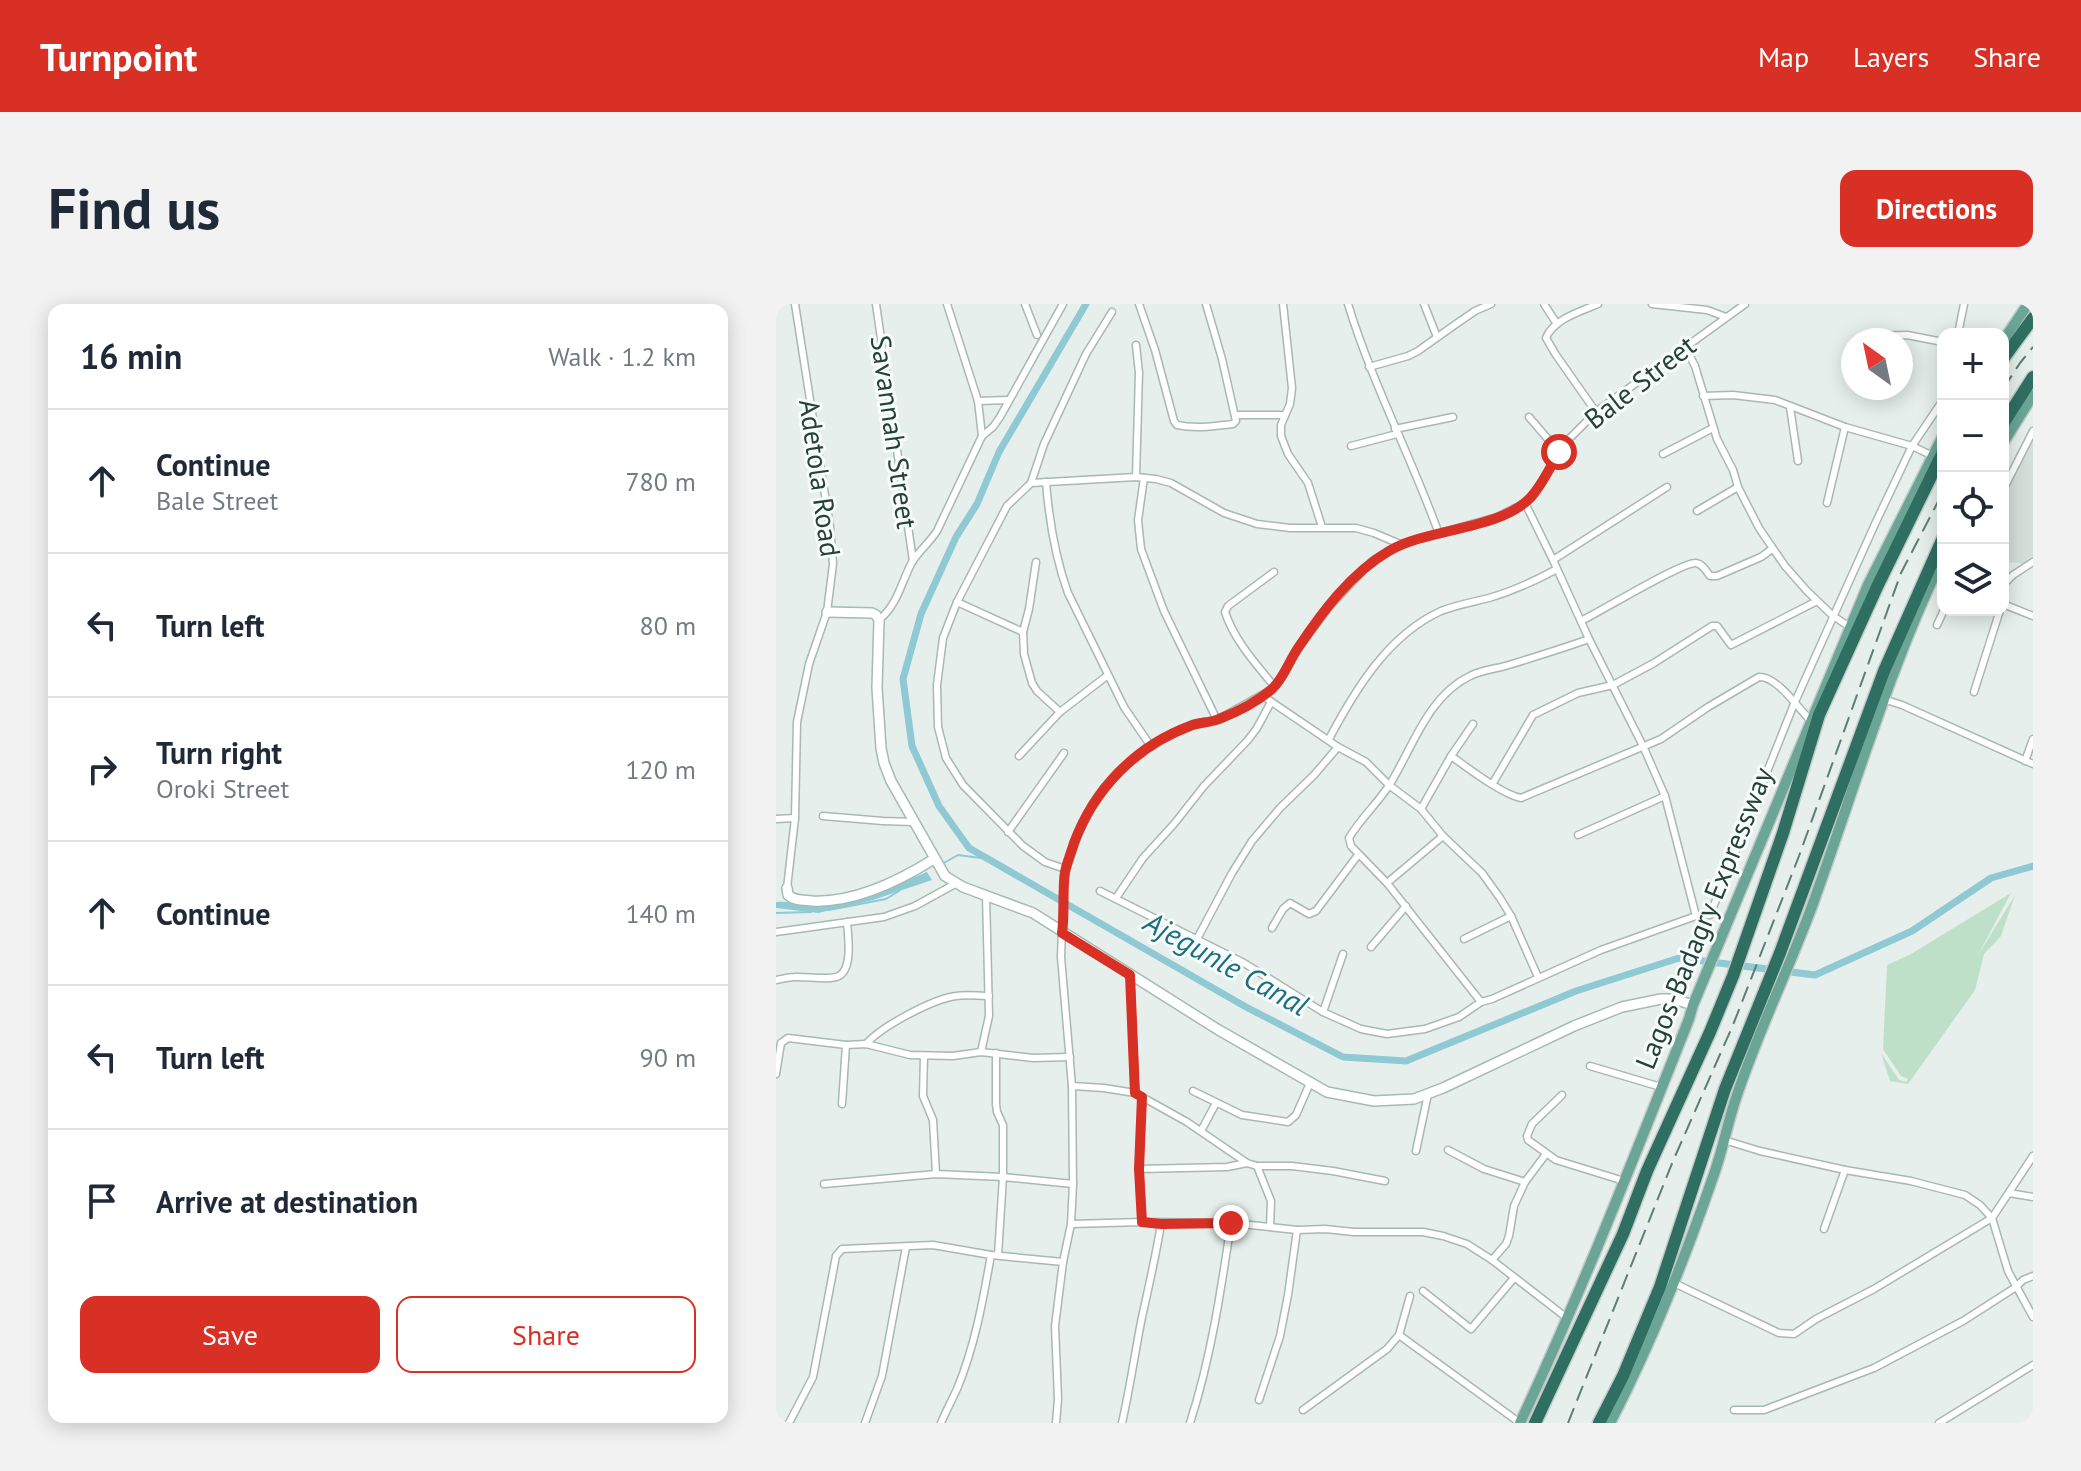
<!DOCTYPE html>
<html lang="en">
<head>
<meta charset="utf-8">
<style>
	body { margin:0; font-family:"PT Sans",sans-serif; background:#f2f2f3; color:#1f2937 }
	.controls { position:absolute; right:24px; top:24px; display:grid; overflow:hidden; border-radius:16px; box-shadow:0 4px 20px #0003 }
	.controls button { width:72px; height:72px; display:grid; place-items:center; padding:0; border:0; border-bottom:2px solid #e0e1e3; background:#fff; color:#1f2937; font:40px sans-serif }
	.compass { position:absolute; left:1065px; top:24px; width:72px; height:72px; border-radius:50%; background:#fff; box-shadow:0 4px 20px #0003; rotate:327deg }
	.stop { position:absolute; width:24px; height:24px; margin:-18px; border:6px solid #d93025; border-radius:50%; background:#fff }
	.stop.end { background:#d93025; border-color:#fff; box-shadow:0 2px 8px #0008 }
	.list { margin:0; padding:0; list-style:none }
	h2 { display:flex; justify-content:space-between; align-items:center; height:104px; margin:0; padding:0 32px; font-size:34px }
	h2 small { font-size:26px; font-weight:400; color:#747a83 }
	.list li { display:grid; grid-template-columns:52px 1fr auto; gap:24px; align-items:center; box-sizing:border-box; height:144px; padding:0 32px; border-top:2px solid #e0e1e3 }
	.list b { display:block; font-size:30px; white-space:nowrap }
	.list p { margin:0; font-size:26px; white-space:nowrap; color:#747a83 }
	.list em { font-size:26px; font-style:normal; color:#747a83 }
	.actions { display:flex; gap:16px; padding:24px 32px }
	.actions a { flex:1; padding:18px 0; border:2px solid #d93025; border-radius:16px; text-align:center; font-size:28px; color:#d93025 }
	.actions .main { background:#d93025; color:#fff }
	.icon { flex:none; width:44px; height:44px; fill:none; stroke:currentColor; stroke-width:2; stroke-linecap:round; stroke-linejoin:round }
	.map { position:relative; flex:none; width:1257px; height:1119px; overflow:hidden; border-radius:16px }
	header { display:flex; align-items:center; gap:48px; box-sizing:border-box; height:112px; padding:0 40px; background:#d93025; color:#fff }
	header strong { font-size:38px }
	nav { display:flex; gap:44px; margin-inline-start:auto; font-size:28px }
	.intro { display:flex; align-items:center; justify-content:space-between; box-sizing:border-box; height:192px; padding:0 48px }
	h1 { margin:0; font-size:56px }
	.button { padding:20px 36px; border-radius:16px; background:#d93025; color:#fff; font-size:28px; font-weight:700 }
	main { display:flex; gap:48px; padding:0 48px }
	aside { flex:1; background:#fff; border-radius:16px; box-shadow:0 4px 20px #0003 }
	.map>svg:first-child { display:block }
	.built { fill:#d4dfda }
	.green { fill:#bfe0c8 }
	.water { fill:#8ec9d4 }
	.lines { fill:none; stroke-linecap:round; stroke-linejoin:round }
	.stream { stroke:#8ec9d4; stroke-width:2 }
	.canal { stroke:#8ec9d4; stroke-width:7 }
	.street-casing { stroke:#a8b8b2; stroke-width:9 }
	.secondary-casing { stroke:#a4bbb3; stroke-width:12 }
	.primary-casing { stroke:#c2cac8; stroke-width:13 }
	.highway-casing { stroke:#c2cac8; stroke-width:15 }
	.street { stroke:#fff; stroke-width:6 }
	.secondary { stroke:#fff; stroke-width:9 }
	.primary { stroke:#6aa596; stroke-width:10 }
	.highway { stroke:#2f6f62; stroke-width:12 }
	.rail { stroke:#5f7d75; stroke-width:2; stroke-dasharray:16 8; stroke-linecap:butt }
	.route { stroke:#d93025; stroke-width:10 }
	.labels { text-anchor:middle; stroke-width:6; stroke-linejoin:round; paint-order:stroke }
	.street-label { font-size:28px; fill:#24423a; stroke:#f7fbf9 }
	.water-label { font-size:30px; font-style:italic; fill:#1c6f80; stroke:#f7fbf9 }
</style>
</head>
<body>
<header>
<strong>Turnpoint</strong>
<nav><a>Map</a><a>Layers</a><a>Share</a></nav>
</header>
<div class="intro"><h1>Find us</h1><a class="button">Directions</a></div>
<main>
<aside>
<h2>16 min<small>Walk · 1.2 km</small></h2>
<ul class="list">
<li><svg class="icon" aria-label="ahead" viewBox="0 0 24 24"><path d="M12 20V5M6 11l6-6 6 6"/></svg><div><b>Continue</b><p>Bale Street</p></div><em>780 m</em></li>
<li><svg class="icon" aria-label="left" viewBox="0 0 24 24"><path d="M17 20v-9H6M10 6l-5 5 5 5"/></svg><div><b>Turn left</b></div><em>80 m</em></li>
<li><svg class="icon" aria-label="right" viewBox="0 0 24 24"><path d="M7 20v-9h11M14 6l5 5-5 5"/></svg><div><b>Turn right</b><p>Oroki Street</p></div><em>120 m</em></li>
<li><svg class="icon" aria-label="ahead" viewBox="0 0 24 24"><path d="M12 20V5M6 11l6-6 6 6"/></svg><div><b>Continue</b></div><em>140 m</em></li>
<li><svg class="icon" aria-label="left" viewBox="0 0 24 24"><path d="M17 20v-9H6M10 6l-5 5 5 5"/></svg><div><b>Turn left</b></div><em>90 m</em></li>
<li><svg class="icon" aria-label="arrive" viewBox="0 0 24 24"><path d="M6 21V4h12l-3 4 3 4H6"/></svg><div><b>Arrive at destination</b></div></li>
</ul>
<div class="actions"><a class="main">Save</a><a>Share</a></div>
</aside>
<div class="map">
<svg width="1257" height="1119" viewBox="0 0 1257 1119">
	<rect width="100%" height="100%" fill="#e6efeb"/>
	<polygon class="built" points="1257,129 1257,253 1249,260 1227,257 1227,189"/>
	<polygon class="green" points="1235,589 1201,653 1239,591 1225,632 1208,650 1199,686 1132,780 1114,777 1105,749 1123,776 1130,778 1132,775 1125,772 1107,745 1111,661 1135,650"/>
	<path class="water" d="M151 568 156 576 97 596 42 609 0 604V598C17 596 33 603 50 602 86 599 119 581 151 568Z"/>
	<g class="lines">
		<g class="stream">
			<polyline points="166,560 182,551 212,555"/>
			<polyline points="53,606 110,595 123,587"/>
			<polyline points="0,609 35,608"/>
		</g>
		<polyline class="canal" points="310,0 223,148 201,200 180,233 145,310 127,375 136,442 163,502 193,544 470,703 567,753 630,757 800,687 903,654 1039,671 1136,627 1215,574 1257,562"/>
		<g class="street-casing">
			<g id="street">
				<polyline points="100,0 137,257"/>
				<polyline points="171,0 202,97 206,132"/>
				<polyline points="249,0 261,31"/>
				<path d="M363 0 379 46 398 117 401 121C420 125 439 122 457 120L460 117 446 55 430 0"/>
				<polyline points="507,0 516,84 514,100 505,121 505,132 512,150 532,179 546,223"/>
				<path d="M572 0C596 79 635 152 663 230"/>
				<polyline points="648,0 661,33"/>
				<polyline points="768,0 781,20"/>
				<polyline points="876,0 931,6 950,13"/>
				<polyline points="1182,30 1188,0"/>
				<polyline points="1088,32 1131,31 1167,38"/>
				<polyline points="360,41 363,69 360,173"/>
				<polyline points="909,43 919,62 941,135 957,166 962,183 983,224 1009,262 1031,287 1057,312 1074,323"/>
				<polyline points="593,63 632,52 642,47 680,20 699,7 715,0"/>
				<polyline points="927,92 957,91 999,96 1069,123 1136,142 1157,152"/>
				<polyline points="202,97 232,96"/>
				<polyline points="1014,103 1022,157"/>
				<path d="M820 108 780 51 770 34C777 15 806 7 822 0"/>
				<polyline points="459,111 509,111"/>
				<polyline points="753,113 783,148"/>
				<polyline points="619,125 677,113"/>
				<polyline points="575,142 621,130"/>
				<polyline points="887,150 937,124"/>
				<polyline points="368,174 362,216 365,245 388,307 441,416"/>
				<path d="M270 178C273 216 279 253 292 289L348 403 374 441"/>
				<polyline points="255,179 268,140 310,50 336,8"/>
				<polyline points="1227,186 1257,127"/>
				<polyline points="749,199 777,256 813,335 867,442 889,492 920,612"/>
				<polyline points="1051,199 1069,123"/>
				<polyline points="921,207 962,183"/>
				<polyline points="777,256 891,183"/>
				<polyline points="260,258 253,305 247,328 248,350 256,379 261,387 284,408"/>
				<path d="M498 268 452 302 449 308C458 336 480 360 498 382"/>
				<polyline points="1227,281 1237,271 1257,258"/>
				<polyline points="181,298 247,328"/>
				<polyline points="1227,300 1257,312"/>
				<path d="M103 316C122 300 125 279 136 258 143 247 154 238 161 227L206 132 217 123 224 113 287 0"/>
				<path d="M805 317C824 308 907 257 920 259 927 260 930 267 934 272H941L985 253 996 245"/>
				<polyline points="1161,321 1168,306"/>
				<polyline points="1198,388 1224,306"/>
				<polyline points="487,392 562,443 590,458 613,481 645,505 667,532 706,569 724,594 735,612 762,673"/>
				<polyline points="1107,395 1126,401 1257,460"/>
				<path d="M553 435C579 386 612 331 665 307 680 301 697 298 713 294 737 287 759 277 781 265"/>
				<polyline points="243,452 284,408 332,371"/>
				<path d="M675 452C692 464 727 491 745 494L885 435 932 403 983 373C1001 372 1022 404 1035 417"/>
				<polyline points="1249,457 1257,435"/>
				<polyline points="717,479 757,411 802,389 837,381 878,359 936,322 941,322 955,341 1041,297"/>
				<polyline points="645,505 675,452 697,420"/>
				<polyline points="47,512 107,517 137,518"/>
				<polyline points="0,515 19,514"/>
				<polyline points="232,528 288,449"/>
				<polyline points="802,531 889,492"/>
				<polyline points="289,565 269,558 247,542 187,481 170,454 162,423 161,381 167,334 181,298 231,202 255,179 360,173 380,175 395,179 448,209 481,220 514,224 580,224 598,229 624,240"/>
				<polyline points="611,579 667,532"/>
				<polyline points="11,584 19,514 21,418 33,360 51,308 57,260 54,223 19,0"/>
				<polyline points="324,587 468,659 547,708 585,725 611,730 649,725 683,713 705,698 716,695 825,646 920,612 934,611 1018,400 1099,220 1136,142 1167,96"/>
				<polyline points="340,594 367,554 398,520 428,482 472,436 481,424 495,398"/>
				<polyline points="496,624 507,605 514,599 533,610 540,607 582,551"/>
				<polyline points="0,628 108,613 139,602 179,580"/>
				<polyline points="421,635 456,569 476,537 504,504 538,471 562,443"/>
				<polyline points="688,635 735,612"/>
				<polyline points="595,643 630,602"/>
				<polyline points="354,671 359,789"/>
				<path d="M0 676C6 675 13 673 19 673 30 672 53 677 63 672 77 664 72 632 71 618"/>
				<path d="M705 698 611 579 575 542 573 534C584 515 602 499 614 480 637 443 652 392 694 372 707 365 722 365 736 360 762 352 788 344 813 335"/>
				<polyline points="547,708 567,650"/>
				<path d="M90 740C106 722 157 695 180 692 191 690 202 692 213 692"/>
				<polyline points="205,748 213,712 210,591"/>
				<polyline points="220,749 220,800 221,808 227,821 227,873 222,951"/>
				<polyline points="148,752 147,792 157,816 160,870"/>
				<polyline points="814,762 885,783"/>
				<polyline points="0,770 5,739 12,734 70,741 90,740 134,751 177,752 205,748 257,754 294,753"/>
				<polyline points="296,782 328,784 359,789 411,818 471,859"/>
				<polyline points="417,787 466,811 512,818 520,811 534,779"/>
				<polyline points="786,791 756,820 751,832 752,836 780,856 848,877"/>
				<polyline points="366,793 363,865 366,918"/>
				<polyline points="66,800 70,741"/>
				<polyline points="425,827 440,799"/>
				<polyline points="948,836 984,847 1069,866 1135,877 1189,891 1204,901 1216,914 1232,967 1257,1013"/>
				<polyline points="672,846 708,865 749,878"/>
				<polyline points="640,847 652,790"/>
				<polyline points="481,862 495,897 494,923"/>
				<polyline points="363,865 451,863 471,859 481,862 516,862 557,867 609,877"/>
				<polyline points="48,880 160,870 227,873 297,880"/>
				<polyline points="1233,889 1257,893"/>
				<polyline points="295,920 366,918 455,919 521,926 549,925 578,928 647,928 667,932 691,940 716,956 791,1014"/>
				<polyline points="1048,925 1069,866"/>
				<polyline points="716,956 730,940 733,932 738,902 749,878 770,850"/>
				<polyline points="898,979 1003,1029 1018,1030 1040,1015 1098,985 1216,914 1257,852"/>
				<polyline points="647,987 695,1025 738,974"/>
				<polyline points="623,1031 744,1119"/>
				<polyline points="483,1096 504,1032 512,991 521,926"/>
				<polyline points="527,1106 611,1045 623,1031 634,992"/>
				<polyline points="958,1106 988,1106 1098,1064 1187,1017 1240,983 1247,976 1257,972"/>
				<polyline points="13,1119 37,1073 60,952 66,945 157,941 215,951 287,958"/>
				<polyline points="89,1119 106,1072 130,943"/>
				<path d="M165 1119C170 1107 176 1096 181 1085 199 1042 207 996 215 951"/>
				<polyline points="280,1119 282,1095 279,1022 287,958 295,920 297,880 296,782 285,653 288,572 301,533 316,501 327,485 341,469 374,441 417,420 441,416 493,387 503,377 521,346 553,303 596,257 624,240 721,213 749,199 757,192 791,137 820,108 969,0"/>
				<path d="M346 1119C354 1084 359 1048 366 1013 373 982 380 951 385 920"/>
				<path d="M414 1119C435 1054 445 986 455 919"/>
				<polyline points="1163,1119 1257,1061"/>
			</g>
		</g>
		<g class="secondary-casing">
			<g id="secondary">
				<polyline points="51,308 96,309 100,311 103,316 101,384 105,444 108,459 115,477 169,572 187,583 257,609 441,725 551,788 598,797 638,795 667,784 798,722 846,703 885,695 898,695 917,701"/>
				<path d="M11 584 12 591C19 597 27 596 36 597 78 599 123 577 158 555"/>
			</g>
		</g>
		<g class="primary-casing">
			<g id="primary">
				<polyline points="1227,37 1252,0"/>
				<polyline points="1227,139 1257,91"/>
				<path d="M744 1119C806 987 859 851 913 715L917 701 1092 281 1167 132"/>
				<path d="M834 1119C875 1040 908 957 937 873 946 848 951 822 959 797 980 732 1011 669 1035 605 1078 487 1112 366 1167 253"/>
			</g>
		</g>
		<g class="highway-casing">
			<g id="highway">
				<polyline points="1227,55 1257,14"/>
				<polyline points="1227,120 1257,73"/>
				<polyline points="759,1119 847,930 871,867 934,728 957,672 1007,529 1043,411 1101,283 1167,148"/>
				<polyline points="823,1119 847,1072 884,983 949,785 1004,649 1108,367 1167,234"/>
			</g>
		</g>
		<use href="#street" class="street"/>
		<use href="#secondary" class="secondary"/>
		<use href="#primary" class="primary"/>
		<use href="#highway" class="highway"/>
		<g class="rail">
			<polyline points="1227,85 1244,59 1257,43"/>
			<polyline points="792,1119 897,857 957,721 1023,552 1125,269 1167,188"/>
		</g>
	</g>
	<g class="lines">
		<path class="route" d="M455 919 385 920 366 918 363 865 366 793 359 789 354 671 286 629C289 609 286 588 289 568 291 558 295 549 298 539 318 485 360 442 414 422 423 418 434 419 443 415 461 408 482 397 496 385 508 374 513 357 522 344 546 308 575 269 613 247 652 224 723 226 754 194 766 182 774 163 783 148"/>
	</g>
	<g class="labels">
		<g class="street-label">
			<text transform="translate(864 78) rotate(-38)" y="10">Bale Street</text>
			<text transform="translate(118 128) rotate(82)" y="10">Savannah Street</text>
			<text transform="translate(44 174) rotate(82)" y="10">Adetola Road</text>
			<text transform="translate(928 614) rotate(-68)" y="10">Lagos-Badagry Expressway</text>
		</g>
		<g class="water-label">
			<text transform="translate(450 660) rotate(29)" y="10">Ajegunle Canal</text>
		</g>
	</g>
</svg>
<div class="controls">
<button>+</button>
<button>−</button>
<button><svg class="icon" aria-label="locate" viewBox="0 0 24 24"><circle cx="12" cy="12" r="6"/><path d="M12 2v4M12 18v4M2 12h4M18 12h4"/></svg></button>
<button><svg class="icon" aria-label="layers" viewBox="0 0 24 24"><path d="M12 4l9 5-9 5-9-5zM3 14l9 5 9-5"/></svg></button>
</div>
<svg class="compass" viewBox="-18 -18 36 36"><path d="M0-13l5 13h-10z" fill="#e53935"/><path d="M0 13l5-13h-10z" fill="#747a83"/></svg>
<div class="stop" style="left:783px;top:148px"></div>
<div class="stop end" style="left:455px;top:919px"></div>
</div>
</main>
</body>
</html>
